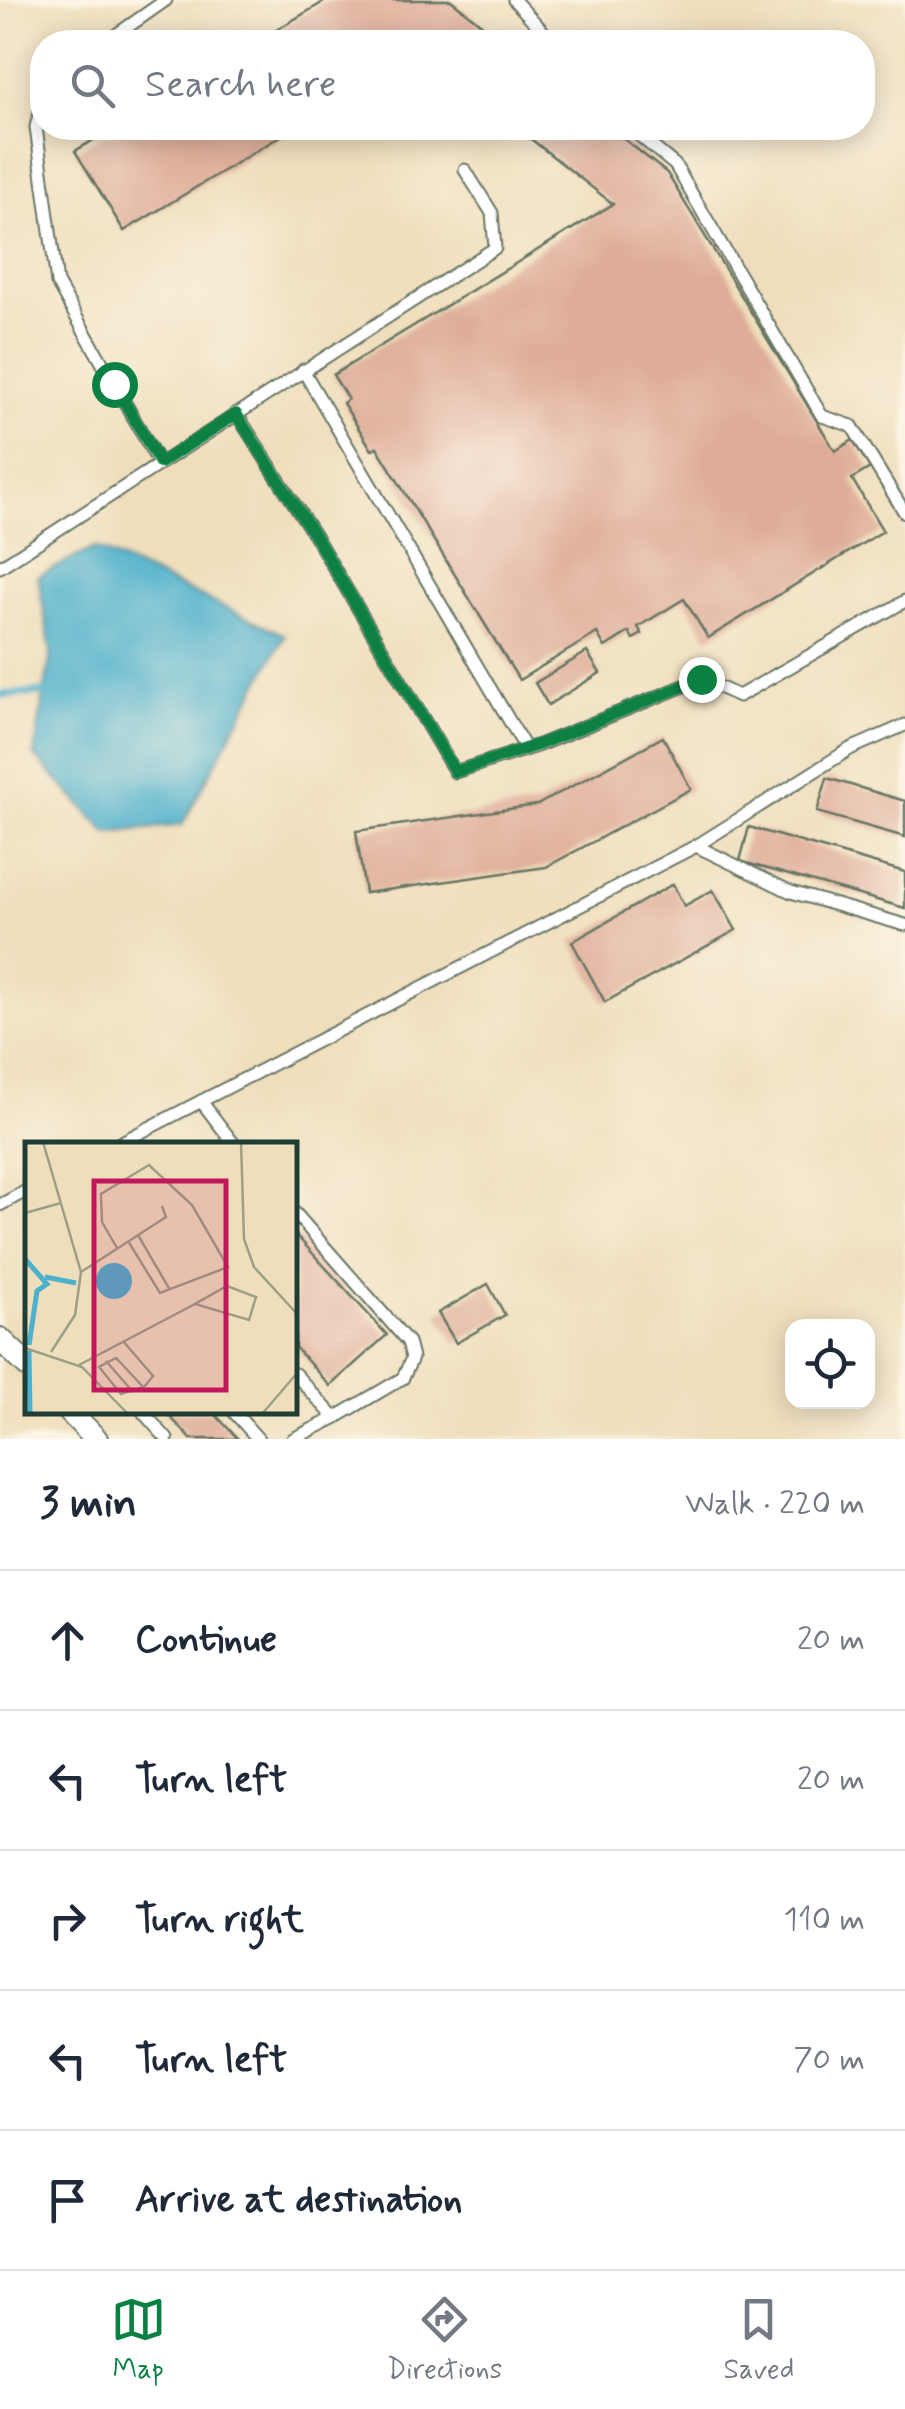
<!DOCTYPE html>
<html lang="en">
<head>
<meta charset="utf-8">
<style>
	body { margin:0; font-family:Mynerve,sans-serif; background:#f2f2f3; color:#1f2937 }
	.controls { position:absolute; right:30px; bottom:30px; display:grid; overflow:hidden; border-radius:20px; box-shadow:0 5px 25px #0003 }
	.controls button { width:90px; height:90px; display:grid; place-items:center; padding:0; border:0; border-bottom:2px solid #e0e1e3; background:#fff; color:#1f2937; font:50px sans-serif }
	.stop { position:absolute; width:30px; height:30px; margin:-22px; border:8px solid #0b8043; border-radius:50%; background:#fff }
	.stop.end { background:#0b8043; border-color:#fff; box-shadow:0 2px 10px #0008 }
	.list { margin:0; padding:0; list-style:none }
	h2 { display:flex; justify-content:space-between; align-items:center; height:130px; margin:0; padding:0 40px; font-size:42px }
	h2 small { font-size:32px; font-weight:400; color:#747a83 }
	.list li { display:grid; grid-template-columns:65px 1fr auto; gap:30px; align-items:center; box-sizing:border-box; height:140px; padding:0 40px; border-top:2px solid #e0e1e3 }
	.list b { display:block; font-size:38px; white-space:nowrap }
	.list em { font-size:32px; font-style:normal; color:#747a83 }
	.icon { flex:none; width:55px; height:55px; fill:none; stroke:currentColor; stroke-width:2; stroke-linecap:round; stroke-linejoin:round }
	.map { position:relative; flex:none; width:905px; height:1439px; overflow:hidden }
	.search { position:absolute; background:#fff; box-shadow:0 5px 25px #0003; left:30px; right:30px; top:30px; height:110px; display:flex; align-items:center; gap:25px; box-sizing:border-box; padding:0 35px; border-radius:40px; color:#747a83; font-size:38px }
	.sheet { height:830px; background:#fff }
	nav { display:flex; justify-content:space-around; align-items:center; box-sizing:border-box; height:140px; border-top:2px solid #e0e1e3; background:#fff; font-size:28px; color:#747a83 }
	nav a { display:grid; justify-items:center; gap:5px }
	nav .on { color:#0b8043 }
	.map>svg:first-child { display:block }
	.water { fill:#4db0cc; stroke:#367680; stroke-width:2.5 }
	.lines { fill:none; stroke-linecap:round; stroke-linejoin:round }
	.stream { stroke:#4db0cc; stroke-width:8 }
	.building { fill:#deac97 }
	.service-casing { stroke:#687564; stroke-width:15 }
	.minor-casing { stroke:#687564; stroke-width:26 }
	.service { stroke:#fff; stroke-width:11 }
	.minor { stroke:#fff; stroke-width:22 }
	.route { stroke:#0b8043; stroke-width:12 }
	.inset-river { fill:none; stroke:#4db0cc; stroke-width:5 }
	.inset-road { fill:none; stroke:#9c9e86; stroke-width:2.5 }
	.view { fill:#c2185b; fill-opacity:0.15; stroke:#c2185b; stroke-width:5 }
	.inset-edge { fill:none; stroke:#1f3d34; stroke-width:5 }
</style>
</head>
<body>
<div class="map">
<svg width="905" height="1439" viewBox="0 0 905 1439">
	<rect width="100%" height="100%" fill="#fcf5e5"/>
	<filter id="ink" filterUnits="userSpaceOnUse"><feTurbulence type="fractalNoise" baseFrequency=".01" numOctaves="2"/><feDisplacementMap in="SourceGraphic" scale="20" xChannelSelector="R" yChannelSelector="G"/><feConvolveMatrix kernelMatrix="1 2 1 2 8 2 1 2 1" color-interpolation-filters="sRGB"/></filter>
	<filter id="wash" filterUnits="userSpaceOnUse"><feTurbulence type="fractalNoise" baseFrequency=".0048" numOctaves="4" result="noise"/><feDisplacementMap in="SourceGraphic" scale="40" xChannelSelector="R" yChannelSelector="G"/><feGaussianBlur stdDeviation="2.25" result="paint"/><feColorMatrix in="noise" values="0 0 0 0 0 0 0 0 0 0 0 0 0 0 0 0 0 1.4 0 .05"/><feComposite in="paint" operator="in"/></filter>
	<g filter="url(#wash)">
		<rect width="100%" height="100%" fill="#efdebc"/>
		<polygon class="water" points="95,548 285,635 182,825 107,833 34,755 51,652 38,576"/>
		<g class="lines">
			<polyline class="stream" points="0,695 54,692"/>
		</g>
		<g id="blocks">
			<g class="building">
				<polygon points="327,0 451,0 504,42 256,42"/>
				<polygon points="114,128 294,128 124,231 75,151"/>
				<polygon points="517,128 610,128 667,173 835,451 853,440 870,468 852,479 883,531 708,638 684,599 638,627 642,634 633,639 629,632 605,647 597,633 519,680 377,447 372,450 343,403 348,399 333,375 613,204"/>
				<polygon points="587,652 600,673 548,705 535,683"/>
				<polygon points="663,737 691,789 546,867 365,893 356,831 537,805"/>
				<polygon points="827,778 905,801 905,837 817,812"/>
				<polygon points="749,827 905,872 905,908 740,861"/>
				<polygon points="673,884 684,906 713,890 736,930 605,1002 572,942"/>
				<polygon points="295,1234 387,1335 330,1386 295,1347"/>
				<polygon points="488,1284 505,1315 456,1343 438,1313"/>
				<polygon points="166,1412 213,1412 238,1439 191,1439"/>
			</g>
		</g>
	</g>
	<g filter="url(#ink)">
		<use href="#blocks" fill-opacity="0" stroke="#687564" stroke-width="2.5"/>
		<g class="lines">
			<g class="service-casing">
				<g id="service">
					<polyline points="514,0 553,42"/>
					<polyline points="106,42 166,0"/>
					<polyline points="42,104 36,127 57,283 159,463"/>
					<polyline points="630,128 675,165 822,416 852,426 905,513"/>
					<polyline points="303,370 526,749"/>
					<polyline points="236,413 318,541 455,772 539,745 701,679 739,696 905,601"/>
					<polyline points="0,567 495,248 492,213 465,170"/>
					<polyline points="905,725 850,749 696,846 791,892 905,925"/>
					<polyline points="201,1101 234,1144"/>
					<polyline points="118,1144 696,846"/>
					<polyline points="0,1205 28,1190"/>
					<polyline points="295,1213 408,1342 412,1358 403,1378 335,1418"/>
					<polyline points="143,1412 167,1439"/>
					<polyline points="234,1412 258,1439"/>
					<polyline points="293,1439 335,1418 295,1374"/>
				</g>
			</g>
			<g class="minor-casing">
				<g id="minor">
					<polyline points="0,1339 28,1366"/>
					<polyline points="70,1412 96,1439"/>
				</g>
			</g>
			<use href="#service" class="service"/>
			<use href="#minor" class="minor"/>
		</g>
	</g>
	<g class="lines" filter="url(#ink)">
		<polyline class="route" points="114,384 160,463 236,414 318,541 455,772 540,744 701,679"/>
	</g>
	<g transform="translate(25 1142)">
		<rect width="272" height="272" fill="#efdebc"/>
		<path d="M71 139a18 18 0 1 1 36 0a18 18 0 1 1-36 0Z" fill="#4db0cc"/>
		<path class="inset-river" d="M0 117 22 142 12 149 4 203M20 135 51 141M4 209 5 272"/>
		<path class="inset-road" d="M18 0 56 130 50 173 26 210M216 0 219 97 229 125 273 173M0 71 36 61M113 93 145 148M92 106 77 80 76 52 124 23 167 63 203 125 135 151 103 99M56 130 141 75 137 64M202 144 231 155 224 178 170 162ZM98 199 128 234 119 245M0 206 57 225 103 272M91 216 94 219 118 245 96 252 74 225ZM81 219 108 250M54 223 170 162M237 272 273 230"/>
		<path class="view" d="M69 39H201V248H69Z"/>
		<rect width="272" height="272" class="inset-edge"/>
	</g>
</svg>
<div class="controls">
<button><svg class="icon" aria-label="locate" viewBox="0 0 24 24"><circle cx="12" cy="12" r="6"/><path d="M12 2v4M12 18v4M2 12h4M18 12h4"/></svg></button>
</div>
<div class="stop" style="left:114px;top:384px"></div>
<div class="stop end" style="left:701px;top:679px"></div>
<div class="search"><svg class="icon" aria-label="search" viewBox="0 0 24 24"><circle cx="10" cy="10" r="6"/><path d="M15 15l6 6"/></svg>Search here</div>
</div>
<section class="sheet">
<h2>3 min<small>Walk · 220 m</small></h2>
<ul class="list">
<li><svg class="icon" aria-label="ahead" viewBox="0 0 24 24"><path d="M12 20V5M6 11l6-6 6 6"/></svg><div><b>Continue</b></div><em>20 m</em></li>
<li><svg class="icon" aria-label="left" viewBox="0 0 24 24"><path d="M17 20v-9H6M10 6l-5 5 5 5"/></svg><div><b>Turn left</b></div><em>20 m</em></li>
<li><svg class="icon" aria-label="right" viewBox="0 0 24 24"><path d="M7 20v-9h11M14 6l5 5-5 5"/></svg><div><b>Turn right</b></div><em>110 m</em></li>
<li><svg class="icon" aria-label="left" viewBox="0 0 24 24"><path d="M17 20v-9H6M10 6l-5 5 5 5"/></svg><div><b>Turn left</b></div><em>70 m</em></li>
<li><svg class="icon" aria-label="arrive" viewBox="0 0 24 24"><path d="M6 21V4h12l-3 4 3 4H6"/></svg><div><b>Arrive at destination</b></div></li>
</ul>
</section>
<nav>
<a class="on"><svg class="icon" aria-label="map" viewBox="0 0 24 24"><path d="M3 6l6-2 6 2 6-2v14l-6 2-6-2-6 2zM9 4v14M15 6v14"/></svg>Map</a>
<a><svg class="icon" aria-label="directions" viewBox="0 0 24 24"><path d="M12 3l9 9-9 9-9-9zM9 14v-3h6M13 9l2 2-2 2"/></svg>Directions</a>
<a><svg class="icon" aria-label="saved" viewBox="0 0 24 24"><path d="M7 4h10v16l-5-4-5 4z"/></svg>Saved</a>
</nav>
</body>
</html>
